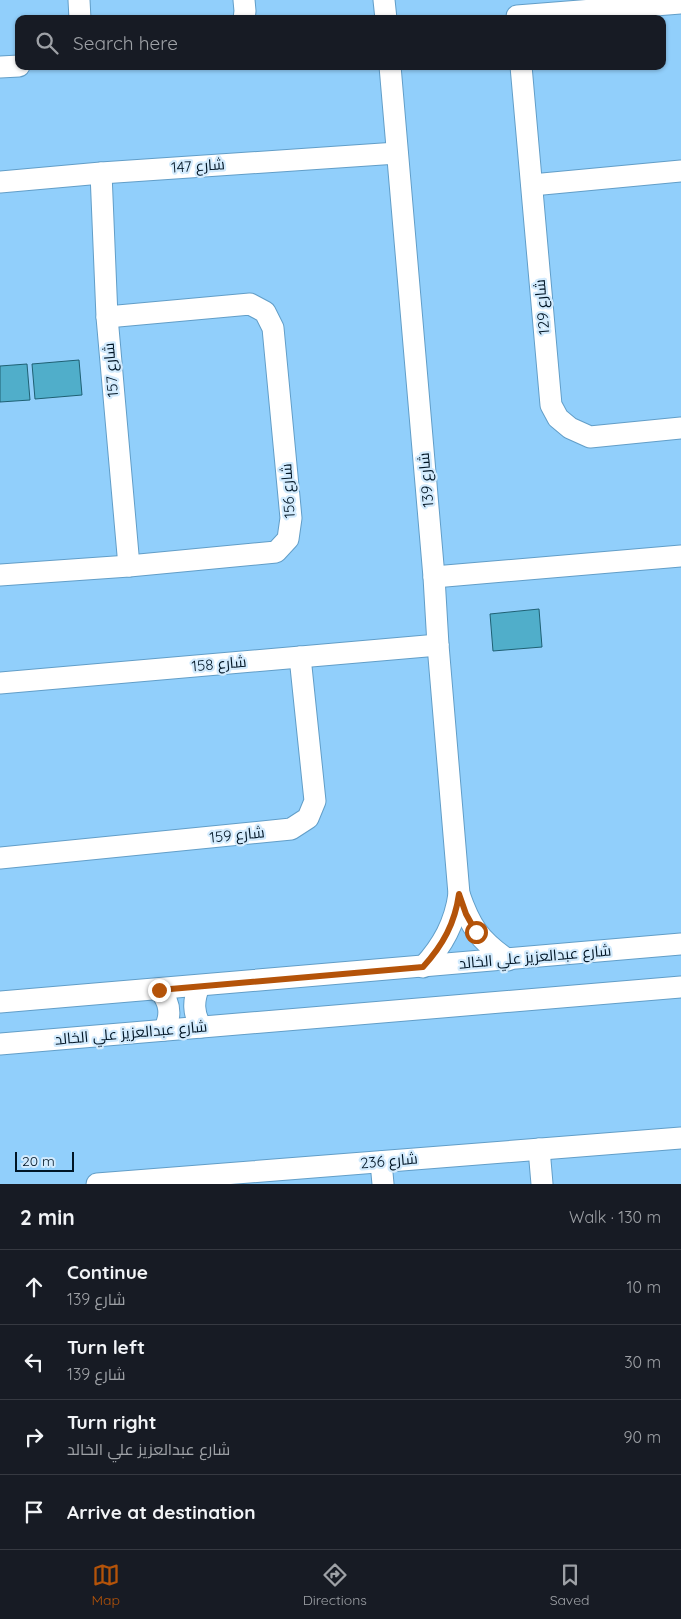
<!DOCTYPE html>
<html lang="en">
<head>
<meta charset="utf-8">
<style>
	body { margin:0; font-family:Quicksand,Cairo,sans-serif; background:#242831; color:#f1f3f6 }
	.scale { position:absolute; left:15px; bottom:12px; width:59px; box-sizing:border-box; padding-left:5px; border:2px solid #001525; border-top:0; font-size:14px; line-height:18px; white-space:nowrap; color:#001525; -webkit-text-stroke:4px #d3ebfd; paint-order:stroke }
	.stop { position:absolute; width:15px; height:15px; margin:-11px; border:4px solid #b45309; border-radius:50%; background:#fff }
	.stop.end { background:#b45309; border-color:#fff; box-shadow:0 1px 5px #0008 }
	.list { margin:0; padding:0; list-style:none }
	h2 { display:flex; justify-content:space-between; align-items:center; height:65px; margin:0; padding:0 20px; font-size:21px }
	h2 small { font-size:16px; font-weight:400; color:#9ea1a6 }
	.list li { display:grid; grid-template-columns:32px 1fr auto; gap:15px; align-items:center; box-sizing:border-box; height:75px; padding:0 20px; border-top:1px solid #363941 }
	.list b { display:block; font-size:19px; white-space:nowrap }
	.list p { margin:0; font-size:16px; white-space:nowrap; color:#9ea1a6 }
	.list em { font-size:16px; font-style:normal; color:#9ea1a6 }
	.icon { flex:none; width:28px; height:28px; fill:none; stroke:currentColor; stroke-width:2; stroke-linecap:round; stroke-linejoin:round }
	.map { position:relative; flex:none; width:681px; height:1184px; overflow:hidden }
	.search { position:absolute; background:#171b24; box-shadow:0 1px 4px #0004; left:15px; right:15px; top:15px; height:55px; display:flex; align-items:center; gap:12px; box-sizing:border-box; padding:0 18px; border-radius:10px; color:#9ea1a6; font-size:19px }
	.sheet { height:365px; background:#171b24 }
	nav { display:flex; justify-content:space-around; align-items:center; box-sizing:border-box; height:70px; border-top:1px solid #363941; background:#171b24; font-size:14px; color:#9ea1a6 }
	nav a { display:grid; justify-items:center; gap:2px }
	nav .on { color:#b45309 }
	.map>svg:first-child { display:block }
	.building { fill:#50aeca; stroke:#1f6073 }
	.lines { fill:none; stroke-linecap:round; stroke-linejoin:round }
	.minor-casing { stroke:#629ec8; stroke-width:23 }
	.minor { stroke:#fff; stroke-width:21 }
	.route { stroke:#b45309; stroke-width:6 }
	.labels { text-anchor:middle; stroke-width:4.5; stroke-linejoin:round; paint-order:stroke }
	.street-label { font-size:15px; fill:#001525; stroke:#d3ebfd }
</style>
</head>
<body>
<div class="map">
<svg width="681" height="1184" viewBox="0 0 681 1184">
	<rect width="100%" height="100%" fill="#91cffb"/>
	<g class="building">
		<polygon points="79,360 82,395 35,399 32,364"/>
		<polygon points="27,364 30,400 0,402 0,366"/>
		<polygon points="539,609 542,647 493,651 490,614"/>
	</g>
	<g class="lines">
		<g class="minor-casing">
			<g id="minor">
				<polyline points="79,0 80,19"/>
				<polyline points="384,0 386,19"/>
				<polyline points="517,16 681,3"/>
				<polyline points="244,19 245,11 244,0"/>
				<path d="M390 66 434 577 438 645 459 894C455 923 443 945 423 967"/>
				<polyline points="521,66 551,405 558,418 570,428 590,437 681,428"/>
				<polyline points="0,67 19,66"/>
				<polyline points="101,173 107,317 129,566"/>
				<polyline points="0,182 101,173 397,153"/>
				<polyline points="532,185 681,171"/>
				<polyline points="0,575 129,566 276,552 288,539 291,518 273,328 265,312 250,304 107,317"/>
				<polyline points="434,577 681,556"/>
				<polyline points="0,683 438,645"/>
				<polyline points="0,858 291,829 308,818 315,801 300,657"/>
				<path d="M459 894C470 926 479 940 508 960"/>
				<path d="M199 986C193 1001 193 1013 201 1027"/>
				<path d="M159 989C170 1002 172 1015 164 1030"/>
				<polyline points="0,1002 681,944"/>
				<polyline points="0,1044 681,987"/>
				<polyline points="539,1149 542,1184"/>
				<polyline points="381,1162 383,1184"/>
				<polyline points="97,1184 681,1138"/>
			</g>
		</g>
		<use href="#minor" class="minor"/>
	</g>
	<g class="lines">
		<path class="route" d="M159 990 423 967C443 945 455 923 459 894L466 914 476 932"/>
	</g>
	<g class="labels">
		<g class="street-label">
			<text transform="translate(198 166) rotate(-4)" y="5">شارع 147</text>
			<text transform="translate(542 307) rotate(-95)" y="5">شارع 129</text>
			<text transform="translate(111 370) rotate(-95)" y="5">شارع 157</text>
			<text transform="translate(426 480) rotate(-95)" y="5">شارع 139</text>
			<text transform="translate(288 491) rotate(-94)" y="5">شارع 156</text>
			<text transform="translate(219 664) rotate(-5)" y="5">شارع 158</text>
			<text transform="translate(237 835) rotate(-6)" y="5">شارع 159</text>
			<text transform="translate(535 957) rotate(-5)" y="5">شارع عبدالعزيز علي الخالد</text>
			<text transform="translate(131 1033) rotate(-5)" y="5">شارع عبدالعزيز علي الخالد</text>
			<text transform="translate(389 1161) rotate(-5)" y="5">شارع 236</text>
		</g>
	</g>
</svg>
<div class="scale">20 m</div>
<div class="stop" style="left:476px;top:932px"></div>
<div class="stop end" style="left:159px;top:990px"></div>
<div class="search"><svg class="icon" aria-label="search" viewBox="0 0 24 24"><circle cx="10" cy="10" r="6"/><path d="M15 15l6 6"/></svg>Search here</div>
</div>
<section class="sheet">
<h2>2 min<small>Walk · 130 m</small></h2>
<ul class="list">
<li><svg class="icon" aria-label="ahead" viewBox="0 0 24 24"><path d="M12 20V5M6 11l6-6 6 6"/></svg><div><b>Continue</b><p>شارع 139</p></div><em>10 m</em></li>
<li><svg class="icon" aria-label="left" viewBox="0 0 24 24"><path d="M17 20v-9H6M10 6l-5 5 5 5"/></svg><div><b>Turn left</b><p>شارع 139</p></div><em>30 m</em></li>
<li><svg class="icon" aria-label="right" viewBox="0 0 24 24"><path d="M7 20v-9h11M14 6l5 5-5 5"/></svg><div><b>Turn right</b><p>شارع عبدالعزيز علي الخالد</p></div><em>90 m</em></li>
<li><svg class="icon" aria-label="arrive" viewBox="0 0 24 24"><path d="M6 21V4h12l-3 4 3 4H6"/></svg><div><b>Arrive at destination</b></div></li>
</ul>
</section>
<nav>
<a class="on"><svg class="icon" aria-label="map" viewBox="0 0 24 24"><path d="M3 6l6-2 6 2 6-2v14l-6 2-6-2-6 2zM9 4v14M15 6v14"/></svg>Map</a>
<a><svg class="icon" aria-label="directions" viewBox="0 0 24 24"><path d="M12 3l9 9-9 9-9-9zM9 14v-3h6M13 9l2 2-2 2"/></svg>Directions</a>
<a><svg class="icon" aria-label="saved" viewBox="0 0 24 24"><path d="M7 4h10v16l-5-4-5 4z"/></svg>Saved</a>
</nav>
</body>
</html>
